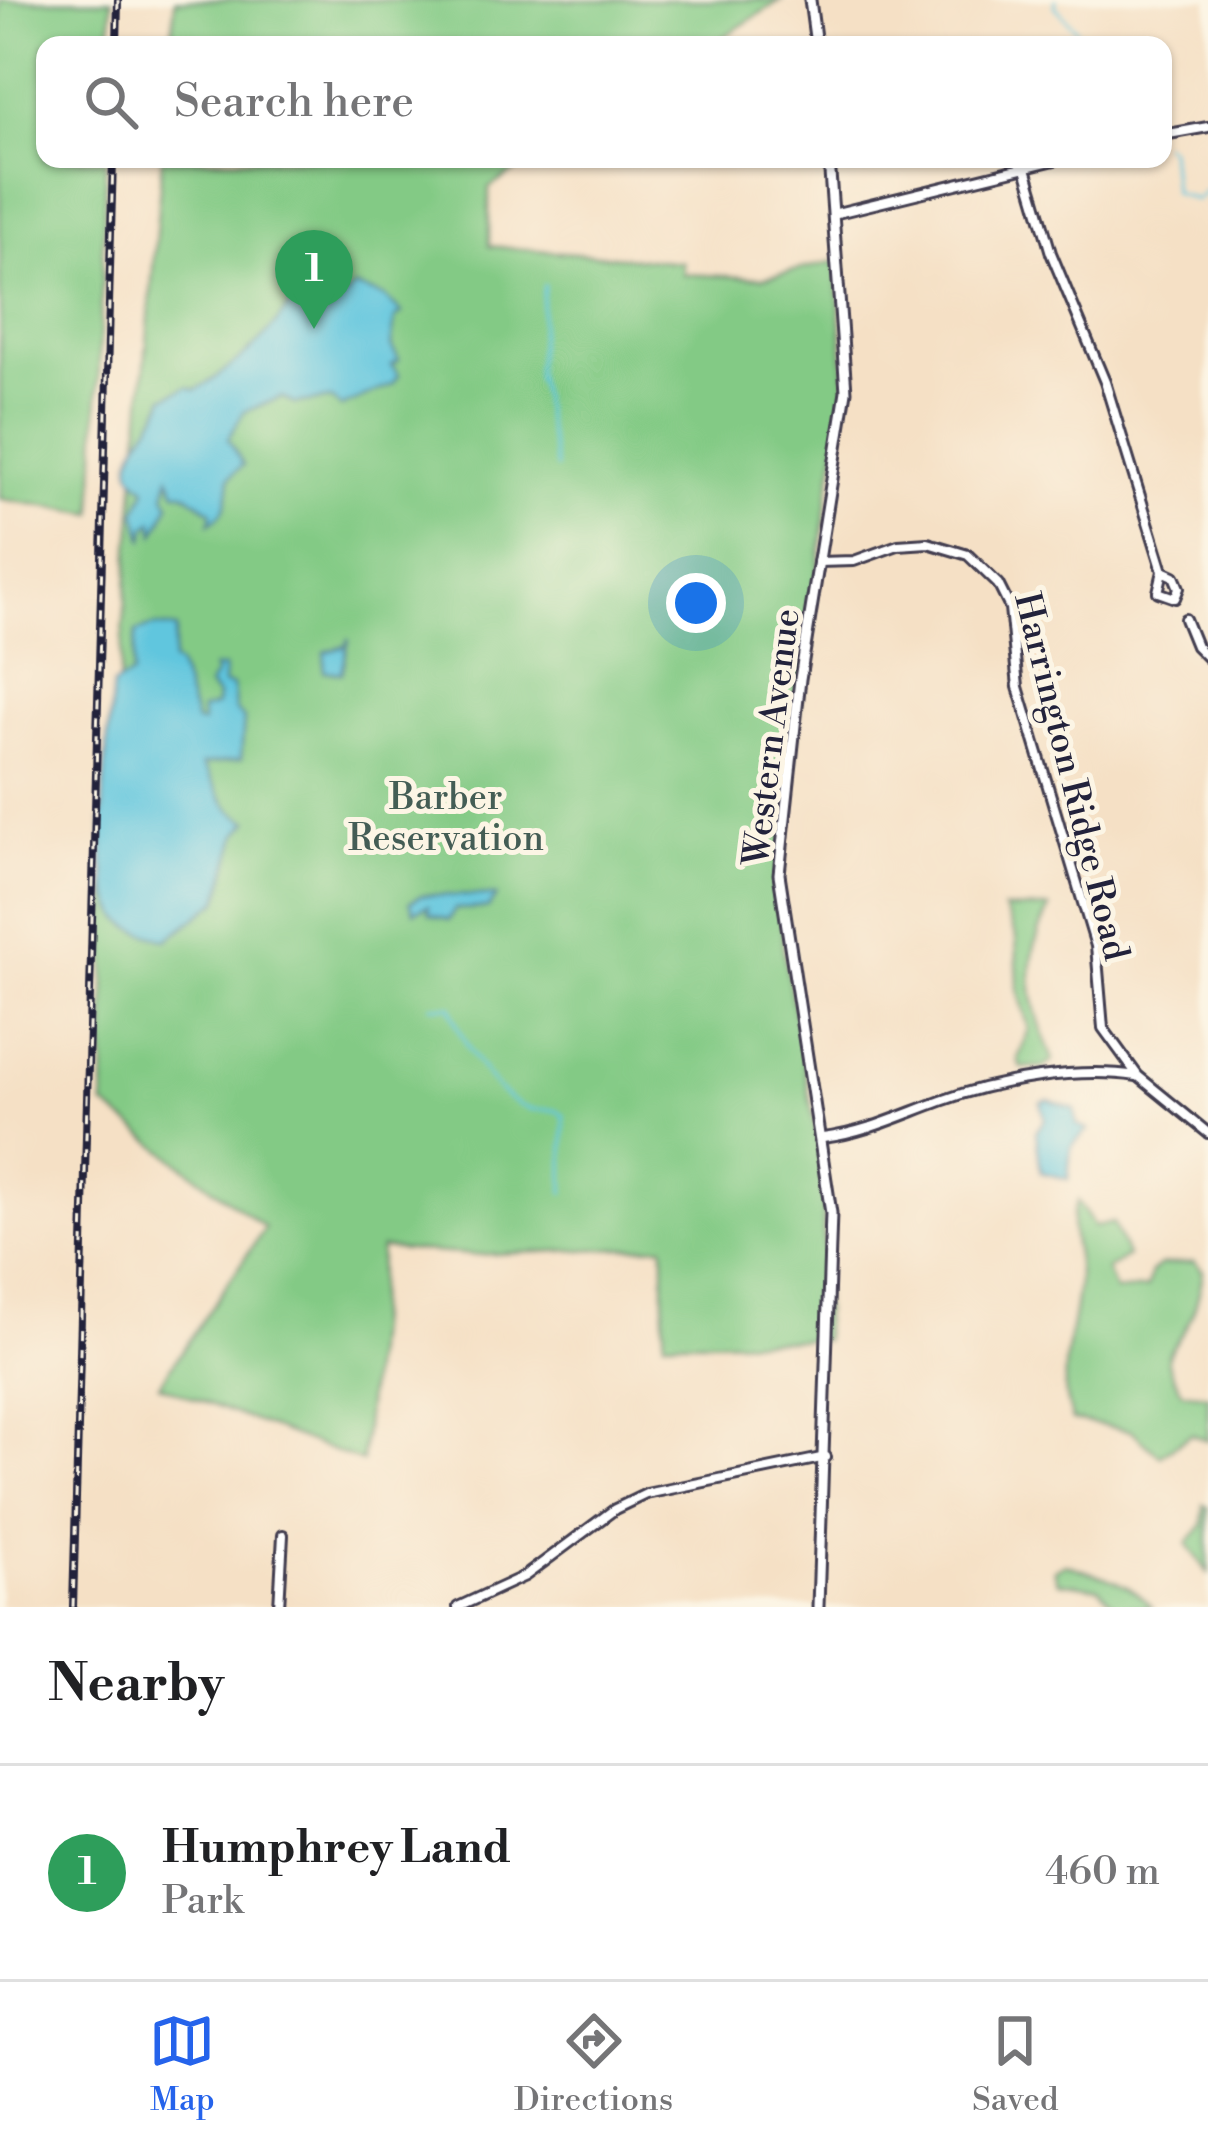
<!DOCTYPE html>
<html lang="en">
<head>
<meta charset="utf-8">
<style>
	body { margin:0; font-family:"Libre Bodoni",serif; background:#f6f6f6; color:#202124 }
	.you { position:absolute; left:696px; top:603px; width:42px; height:42px; margin:-30px; border:9px solid #fff; border-radius:50%; background:#1a73e8; box-shadow:0 0 0 18px #1a73e833 }
	.badge { display:grid; place-items:center; width:78px; height:78px; border-radius:50%; background:#2563eb; color:#fff; font-size:39px; font-weight:700 }
	.pin { position:absolute; translate:-50% -99px; filter:drop-shadow(0 3px 6px #0008) }
	.pin::after { content:''; position:absolute; top:63px; width:42px; height:36px; background:inherit; clip-path:polygon(0 0,100% 0,50% 100%) }
	.list { margin:0; padding:0; list-style:none }
	h2 { display:flex; justify-content:space-between; align-items:center; height:156px; margin:0; padding:0 48px; font-size:51px }
	h2 small { font-size:39px; font-weight:400; color:#757577 }
	.list li { display:grid; grid-template-columns:78px 1fr auto; gap:36px; align-items:center; box-sizing:border-box; height:216px; padding:0 48px; border-top:3px solid #e0e0e0 }
	.list b { display:block; font-size:45px; white-space:nowrap }
	.list p { margin:0; font-size:39px; white-space:nowrap; color:#757577 }
	.list em { font-size:39px; font-style:normal; color:#757577 }
	.icon { flex:none; width:66px; height:66px; fill:none; stroke:currentColor; stroke-width:2; stroke-linecap:round; stroke-linejoin:round }
	.map { position:relative; flex:none; width:1208px; height:1607px; overflow:hidden }
	.search { position:absolute; background:#fff; box-shadow:0 3px 9px #0004; left:36px; right:36px; top:36px; height:132px; display:flex; align-items:center; gap:30px; box-sizing:border-box; padding:0 42px; border-radius:24px; color:#757577; font-size:45px }
	.sheet { height:372px; background:#fff }
	nav { display:flex; justify-content:space-around; align-items:center; box-sizing:border-box; height:168px; border-top:3px solid #e0e0e0; background:#fff; font-size:33px; color:#757577 }
	nav a { display:grid; justify-items:center; gap:6px }
	nav .on { color:#2563eb }
	.map>svg:first-child { display:block }
	.green { fill:#83ca85; stroke:#527660; stroke-width:3 }
	.water { fill:#61c6de; stroke:#42748c; stroke-width:3 }
	.lines { fill:none; stroke-linecap:round; stroke-linejoin:round }
	.stream { stroke:#61c6de; stroke-width:3 }
	.minor-casing { stroke:#423e50; stroke-width:14 }
	.tertiary-casing { stroke:#423e50; stroke-width:15 }
	.minor { stroke:#fff; stroke-width:8 }
	.tertiary { stroke:#fff; stroke-width:9 }
	.rail-casing { stroke:#22223b; stroke-width:8 }
	.rail { stroke:#fcf5e5; stroke-width:3; stroke-dasharray:9; stroke-linecap:butt }
	.labels { text-anchor:middle; stroke-width:10; stroke-linejoin:round; paint-order:stroke }
	.street-label { font-size:36px; fill:#22223b; stroke:#fcf5e5 }
	.park-label { font-size:36px; fill:#445d55; stroke:#fcf5e5 }
</style>
</head>
<body>
<div class="map">
<svg width="1208" height="1607" viewBox="0 0 1208 1607">
	<rect width="100%" height="100%" fill="#fcf5e5"/>
	<filter id="ink" filterUnits="userSpaceOnUse"><feTurbulence type="fractalNoise" baseFrequency=".00833" numOctaves="2"/><feDisplacementMap in="SourceGraphic" scale="24" xChannelSelector="R" yChannelSelector="G"/><feConvolveMatrix kernelMatrix="1 2 1 2 8 2 1 2 1" color-interpolation-filters="sRGB"/></filter>
	<filter id="wash" filterUnits="userSpaceOnUse"><feTurbulence type="fractalNoise" baseFrequency=".004" numOctaves="4" result="noise"/><feDisplacementMap in="SourceGraphic" scale="48" xChannelSelector="R" yChannelSelector="G"/><feGaussianBlur stdDeviation="2.7" result="paint"/><feColorMatrix in="noise" values="0 0 0 0 0 0 0 0 0 0 0 0 0 0 0 0 0 1.4 0 .05"/><feComposite in="paint" operator="in"/></filter>
	<g filter="url(#wash)">
		<rect width="100%" height="100%" fill="#f5e0c5"/>
		<g class="green">
			<polygon points="0,0 112,0 110,45 45,45 45,159 106,159 94,514 0,499"/>
			<polygon points="175,0 781,0 711,45 171,45"/>
			<polygon points="162,159 534,159 489,188 489,246 682,262 683,274 763,278 836,261 846,391 826,508 779,874 783,948 823,1172 824,1340 664,1341 664,1246 473,1255 381,1248 362,1462 159,1385 265,1228 104,1105 107,828"/>
			<path d="M1050 908C1019 966 1031 1002 1053 1060L1044 1067 1021 1068 1018 1059 1029 1029 1018 989 1016 937 1004 909Z"/>
			<path d="M1078 1201 1094 1227 1113 1223 1127 1256 1107 1270 1115 1291 1147 1288 1151 1272 1160 1265 1194 1262 1203 1271C1201 1286 1197 1303 1191 1317 1174 1356 1153 1347 1183 1392L1208 1395V1441L1191 1434 1160 1456 1132 1431 1072 1420C1053 1369 1077 1327 1078 1276 1078 1250 1065 1227 1078 1201Z"/>
			<polygon points="1204,1505 1208,1507 1208,1573 1187,1543 1203,1526"/>
			<path d="M1066 1564C1098 1576 1129 1580 1152 1607H1116L1099 1588 1058 1582 1054 1570Z"/>
		</g>
		<g class="water">
			<path d="M355 287 385 297 402 313 395 318 391 346 399 360 391 365 399 375 393 384 341 407 331 399 294 404 282 397 244 412 228 439 243 465 230 477C227 499 230 509 210 523L212 512 184 492H176L169 477 165 495 170 504 155 534 153 522 146 528 144 541 136 512 146 489C142 483 135 480 132 473 121 453 162 419 164 397L188 387 196 390C238 365 270 336 297 295L327 312Z"/>
			<path d="M154 626 176 629 172 661 178 665 196 722 203 723 201 710 216 706 217 696 209 686 216 674 213 668H224L223 684 233 686 235 710 244 719 241 759 202 765C218 787 221 809 249 821L237 835 219 900 167 940C155 936 133 931 124 922 86 887 109 734 113 685L132 675 136 632Z"/>
			<polygon points="349,639 342,673 324,671 325,652 346,646"/>
			<polygon points="422,895 496,896 488,908 455,909 449,920 429,914 428,906 414,912 410,902"/>
			<polygon points="1048,1100 1075,1109 1077,1125 1088,1130 1071,1147 1068,1179 1041,1172 1036,1132 1045,1119 1041,1102"/>
		</g>
		<g class="lines">
			<g class="stream">
				<polyline points="1056,0 1055,6 1077,30"/>
				<polyline points="1080,37 1091,45"/>
				<polyline points="1163,144 1169,149 1173,192 1196,200 1208,189"/>
				<polyline points="544,285 536,373 556,468"/>
				<path d="M431 1006H451C457 1036 495 1101 530 1109 545 1112 553 1105 564 1116V1193"/>
			</g>
		</g>
	</g>
	<g filter="url(#ink)">
		<g class="lines">
			<g class="minor-casing">
				<g id="minor">
					<polyline points="1163,135 1208,127"/>
					<polyline points="1026,168 1051,253 1105,382 1163,571 1158,592 1175,598 1179,588 1174,576 1163,571"/>
					<polyline points="833,214 1059,159"/>
					<polyline points="818,562 854,561 898,545 928,543 968,555 998,584 1010,608 1018,687 1096,946 1103,1028 1138,1076 1208,1133"/>
					<polyline points="1185,619 1196,646 1208,658"/>
					<path d="M823 1138C865 1133 902 1115 941 1101 997 1080 1078 1067 1137 1076"/>
					<polyline points="279,1607 283,1535"/>
					<polyline points="458,1607 525,1576 615,1509 646,1494 826,1457"/>
				</g>
			</g>
			<g class="tertiary-casing">
				<g id="tertiary">
					<polyline points="810,0 816,45"/>
					<polyline points="818,1607 831,1213 779,874 800,679 846,391 829,159"/>
				</g>
			</g>
			<use href="#minor" class="minor"/>
			<use href="#tertiary" class="tertiary"/>
			<g class="rail-casing">
				<g id="rail">
					<polyline points="117,45 118,0"/>
					<polyline points="73,1607 113,159"/>
				</g>
			</g>
			<use href="#rail" class="rail"/>
		</g>
	</g>
	<g class="labels">
		<g class="street-label">
			<text transform="translate(770 737) rotate(-83)" y="13">Western Avenue</text>
			<text transform="translate(1073 776) rotate(76)" y="13">Harrington Ridge Road</text>
		</g>
		<g class="park-label">
			<text x="446" y="809">Barber<tspan x="446" dy="41">Reservation</tspan></text>
		</g>
	</g>
</svg>
<div class="you"></div>
<div class="pin badge" style="left:314px;top:329px;background:#2e9e5b">1</div>
<div class="search"><svg class="icon" aria-label="search" viewBox="0 0 24 24"><circle cx="10" cy="10" r="6"/><path d="M15 15l6 6"/></svg>Search here</div>
</div>
<section class="sheet">
<h2>Nearby<small></small></h2>
<ul class="list">
<li><span class="badge" style="background:#2e9e5b">1</span><div><b>Humphrey Land</b><p>Park</p></div><em>460 m</em></li>
</ul>
</section>
<nav>
<a class="on"><svg class="icon" aria-label="map" viewBox="0 0 24 24"><path d="M3 6l6-2 6 2 6-2v14l-6 2-6-2-6 2zM9 4v14M15 6v14"/></svg>Map</a>
<a><svg class="icon" aria-label="directions" viewBox="0 0 24 24"><path d="M12 3l9 9-9 9-9-9zM9 14v-3h6M13 9l2 2-2 2"/></svg>Directions</a>
<a><svg class="icon" aria-label="saved" viewBox="0 0 24 24"><path d="M7 4h10v16l-5-4-5 4z"/></svg>Saved</a>
</nav>
</body>
</html>
